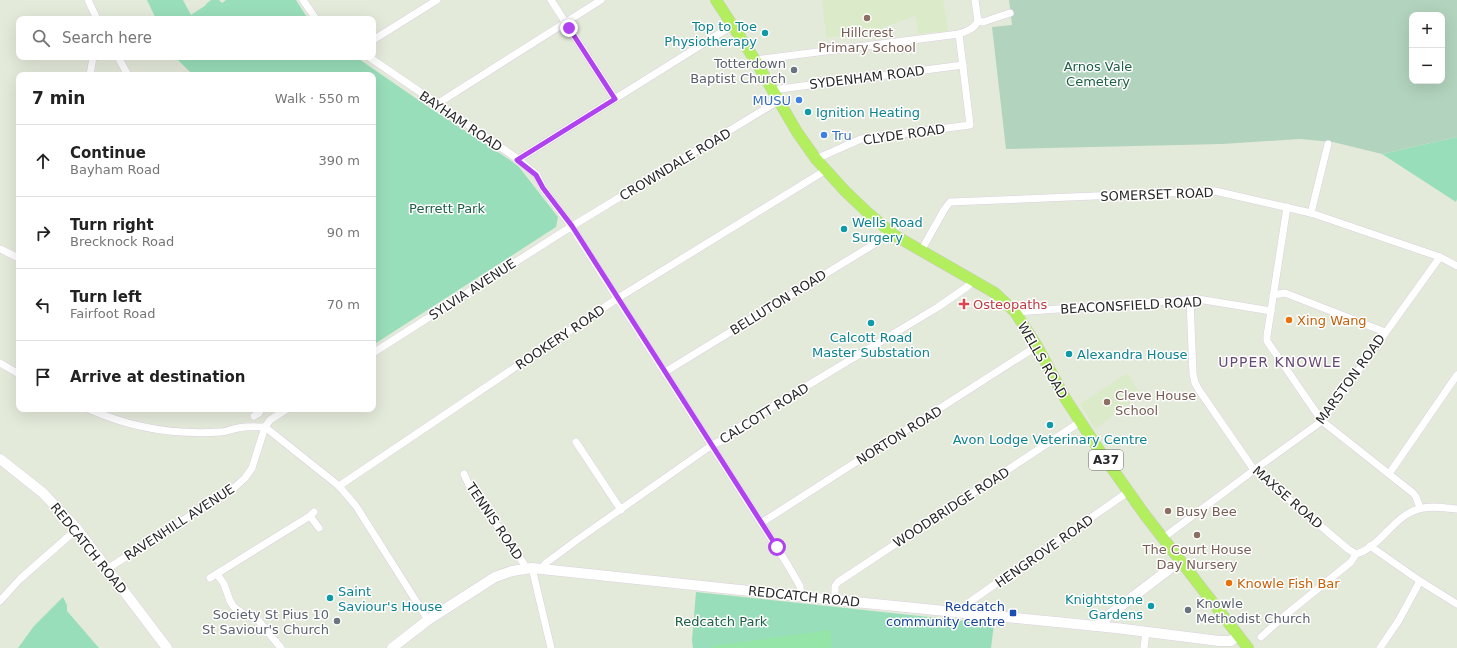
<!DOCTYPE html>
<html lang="en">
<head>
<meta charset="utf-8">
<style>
	body { margin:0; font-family:"DejaVu Sans",sans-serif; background:#f2f2f2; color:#222 }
	.controls { position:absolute; right:12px; top:12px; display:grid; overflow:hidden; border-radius:8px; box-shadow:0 4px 16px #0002 }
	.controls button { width:36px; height:36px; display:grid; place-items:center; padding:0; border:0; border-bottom:1px solid #e0e0e0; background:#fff; color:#222; font:20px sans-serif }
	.stop { position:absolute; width:12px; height:12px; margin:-9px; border:3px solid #b042ef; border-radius:50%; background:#fff }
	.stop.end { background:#b042ef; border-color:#fff; box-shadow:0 1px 4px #0008 }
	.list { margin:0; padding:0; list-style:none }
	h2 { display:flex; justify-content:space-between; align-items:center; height:52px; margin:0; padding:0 16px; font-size:17px }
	h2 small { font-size:13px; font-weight:400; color:#767676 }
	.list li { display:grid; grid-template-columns:26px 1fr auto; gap:12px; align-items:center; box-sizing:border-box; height:72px; padding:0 16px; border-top:1px solid #e0e0e0 }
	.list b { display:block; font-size:15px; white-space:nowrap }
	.list p { margin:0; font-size:13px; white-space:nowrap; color:#767676 }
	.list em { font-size:13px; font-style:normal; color:#767676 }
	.icon { flex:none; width:22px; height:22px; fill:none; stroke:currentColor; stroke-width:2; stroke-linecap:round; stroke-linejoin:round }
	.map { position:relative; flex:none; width:1457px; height:648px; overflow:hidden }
	.search { position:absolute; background:#fff; box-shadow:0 4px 16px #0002; left:16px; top:16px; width:360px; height:44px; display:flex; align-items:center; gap:10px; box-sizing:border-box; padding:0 14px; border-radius:8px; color:#767676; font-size:15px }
	.panel { position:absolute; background:#fff; box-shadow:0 4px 16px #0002; left:16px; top:72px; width:360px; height:340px; border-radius:8px }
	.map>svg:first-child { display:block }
	.education { fill:#dbebca }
	.green { fill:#99deba }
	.cemetery { fill:#b2d3bd; fill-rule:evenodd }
	.pitch { fill:#95e5a9 }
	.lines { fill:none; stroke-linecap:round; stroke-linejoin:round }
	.minor-casing { stroke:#dad0e0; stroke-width:8 }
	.secondary-casing { stroke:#dad0e0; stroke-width:11 }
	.trunk-casing { stroke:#cbcbcb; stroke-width:12 }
	.minor { stroke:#fff; stroke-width:7 }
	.secondary { stroke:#fff; stroke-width:10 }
	.trunk { stroke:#b2ee5e; stroke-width:11 }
	.route { stroke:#b042ef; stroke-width:5 }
	.education-dot { fill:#8d6e63; stroke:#fff; stroke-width:1.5 }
	.culture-dot { fill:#0f9aa8; stroke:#fff; stroke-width:1.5 }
	.worship-dot { fill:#6b7280; stroke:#fff; stroke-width:1.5 }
	.shop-dot { fill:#3f7fe0; stroke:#fff; stroke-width:1.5 }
	.health-dot { fill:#e0444e; stroke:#fff; stroke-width:1.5 }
	.food-dot { fill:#e8710a; stroke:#fff; stroke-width:1.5 }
	.transit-dot { fill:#1a4fb4; stroke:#fff; stroke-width:1.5 }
	.labels { text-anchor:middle; stroke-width:3; stroke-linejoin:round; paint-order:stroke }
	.shield { fill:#fff; stroke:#686868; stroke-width:1 }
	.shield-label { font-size:12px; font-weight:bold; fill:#282828 }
	.culture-label { font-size:13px; fill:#0d838f; stroke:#fff; text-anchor:start }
	.education-label { font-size:13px; fill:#785e54; stroke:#fff }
	.worship-label { font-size:13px; fill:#5b616d; stroke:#fff; text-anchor:end }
	.park-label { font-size:13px; fill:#1d6046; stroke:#fff }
	.street-label { font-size:13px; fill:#282828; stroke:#fff }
	.shop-label { font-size:13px; fill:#366cbe; stroke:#fff; text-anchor:end }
	.health-label { font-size:13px; fill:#be3a42; stroke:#fff; text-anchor:start }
	.food-label { font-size:13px; fill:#c56008; stroke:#fff; text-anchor:start }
	.transit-label { font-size:13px; fill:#164399; stroke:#fff; text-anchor:end }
	.neighbourhood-label { font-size:14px; letter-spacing:1px; fill:#674b76; stroke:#fff }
</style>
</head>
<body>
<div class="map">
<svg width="1457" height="648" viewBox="0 0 1457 648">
	<rect width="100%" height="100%" fill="#e4eada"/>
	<g class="education">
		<polygon points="822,0 943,0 948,31 918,34 915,16 869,33 826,38"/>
		<polygon points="1127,373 1141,395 1095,429 1080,404"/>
	</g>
	<g class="green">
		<polygon points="147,0 183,0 191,15 206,5 206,4 211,0 219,0 222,3 226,0 296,0 308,19 156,19"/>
		<polygon points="175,57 356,57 427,106 510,160 519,167 558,217 556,227 373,345 373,75 193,75"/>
		<polygon points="1457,137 1457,199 1456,202 1382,154"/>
		<polygon points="696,592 994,624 991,648 993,648 693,648 692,640"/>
		<polygon points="63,597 67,605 67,611 99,648 18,648 34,626"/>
	</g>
	<path class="cemetery" d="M1009 0H1457V137L1382 154 1333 142 1300 139 1222 144 1006 149 992 27 1012 25ZM1412 15H1442V81H1412Z"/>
	<polygon class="pitch" points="830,630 832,648 712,648 712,646"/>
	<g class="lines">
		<g class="minor-casing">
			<g id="minor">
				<polyline points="88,0 97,19"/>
				<polyline points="303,0 316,19"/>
				<polyline points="551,0 615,99"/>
				<polyline points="975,0 978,21"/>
				<polyline points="978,21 983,22 1010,13"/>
				<polyline points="373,40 437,0"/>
				<polyline points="118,57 128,75"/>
				<polyline points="369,57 515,157 537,175 543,188 571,226 786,562 800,586 801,596"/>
				<path d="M755 60 959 34C967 31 974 29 978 21"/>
				<polyline points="90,75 93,57"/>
				<polyline points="772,90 963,65"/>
				<polyline points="437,104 601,0"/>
				<polyline points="816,159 861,139 970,125 959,34"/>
				<polyline points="517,160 733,25"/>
				<polyline points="1287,207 1267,336 1267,341 1322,421 1413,493 1416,497 1420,508"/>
				<polyline points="1311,213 1328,144"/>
				<polyline points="0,249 19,258"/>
				<polyline points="921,251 944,210 950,202 1215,191 1311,213 1440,257 1457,266"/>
				<polyline points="1273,295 1285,293 1385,332"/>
				<polyline points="1190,299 1193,374 1195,383 1199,390 1254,470 1348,549 1356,554"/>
				<polyline points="1015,312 1198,299 1271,311"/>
				<polyline points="373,353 569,228 778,101"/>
				<polyline points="0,363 19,374"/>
				<polyline points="665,372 876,243 889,231"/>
				<path d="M89 409C131 428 174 435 220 432 227 432 231 429 238 428 247 426 256 427 265 427"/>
				<polyline points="254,416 259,413 261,409"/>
				<polyline points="265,427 339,486 356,506 428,620"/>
				<polyline points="576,442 621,510"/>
				<polyline points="464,474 469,485 524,564 526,568"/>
				<polyline points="1389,474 1457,375"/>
				<polyline points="339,486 618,298 826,170"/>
				<polyline points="310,516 319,528"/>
				<polyline points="761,523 1037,346"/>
				<polyline points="1163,538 1254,470 1322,421 1440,257"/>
				<polyline points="1370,546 1420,581 1457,604"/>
				<polyline points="532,568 551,648"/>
				<polyline points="542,568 546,563 577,540 712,445 727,438 732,431 938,307 967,287 973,281"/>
				<polyline points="107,569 235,487 245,478 252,468 265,427 270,420 287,409"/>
				<polyline points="217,574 224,584 230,601 234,607 244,614 258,620 281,648"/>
				<polyline points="210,578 310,516 314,512"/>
				<polyline points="835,600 835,586 838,582 1080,422"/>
				<polyline points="0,601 20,579 77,529"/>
				<polyline points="964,613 966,607 971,601 1128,492"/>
				<path d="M1261 637 1283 617 1351 562 1356 554C1381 547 1394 515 1419 509 1431 505 1445 508 1457 509"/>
				<polyline points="1144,648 1146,632"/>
				<polyline points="1380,648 1399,620 1420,581"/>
			</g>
		</g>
		<g class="secondary-casing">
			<g id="secondary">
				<polyline points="0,459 43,493 77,529 167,648"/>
				<polyline points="1098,626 1109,615 1180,561"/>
				<polyline points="392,648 428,620 495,577 512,571 532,568 835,600 1116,628 1219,641 1231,641 1238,635"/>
			</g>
		</g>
		<g class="trunk-casing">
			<polyline id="trunk" points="716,0 755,60 797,132 816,159 845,191 867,212 894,235 995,293 1015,312 1037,346 1065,398 1099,450 1145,515 1248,648"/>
		</g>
		<use href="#minor" class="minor"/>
		<use href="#secondary" class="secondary"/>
		<use href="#trunk" class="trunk"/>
	</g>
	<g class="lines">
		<polyline class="route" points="569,28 615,99 517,160 536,175 543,188 572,226 777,547"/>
	</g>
	<g class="education-dot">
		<circle cx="867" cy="18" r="4"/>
		<circle cx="1107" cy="402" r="4"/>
		<circle cx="1168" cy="511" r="4"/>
		<circle cx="1197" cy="535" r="4"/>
	</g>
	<g class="culture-dot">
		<circle cx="765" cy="33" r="4"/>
		<circle cx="808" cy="112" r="4"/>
		<circle cx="844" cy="229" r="4"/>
		<circle cx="871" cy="323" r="4"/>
		<circle cx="1069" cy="354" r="4"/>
		<circle cx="1050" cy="425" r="4"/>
		<circle cx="330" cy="598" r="4"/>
		<circle cx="1151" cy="606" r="4"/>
	</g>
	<g class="worship-dot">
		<circle cx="794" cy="70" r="4"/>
		<circle cx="1188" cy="610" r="4"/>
		<circle cx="337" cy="621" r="4"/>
	</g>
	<g class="shop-dot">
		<circle cx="799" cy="100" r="4"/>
		<circle cx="824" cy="135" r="4"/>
	</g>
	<path class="health-dot" d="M962 298h4v4h4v4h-4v4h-4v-4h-4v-4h4z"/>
	<g class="food-dot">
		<circle cx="1289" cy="320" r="4"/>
		<circle cx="1229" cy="583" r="4"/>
	</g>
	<rect class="transit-dot" x="1009" y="609" width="8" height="8" rx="2"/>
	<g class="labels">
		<rect class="shield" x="1089" y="450" width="34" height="20" rx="3"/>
		<g class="shield-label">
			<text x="1106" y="464">A37</text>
		</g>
		<g class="culture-label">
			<text x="757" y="31" text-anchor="end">Top to Toe<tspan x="757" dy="15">Physiotherapy</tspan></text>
			<text x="816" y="117">Ignition Heating</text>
			<text x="852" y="227">Wells Road<tspan x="852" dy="15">Surgery</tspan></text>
			<text x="871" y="342" text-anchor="middle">Calcott Road<tspan x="871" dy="15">Master Substation</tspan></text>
			<text x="1077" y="359">Alexandra House</text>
			<text x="1050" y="444" text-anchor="middle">Avon Lodge Veterinary Centre</text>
			<text x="338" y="596">Saint<tspan x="338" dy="15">Saviour's House</tspan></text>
			<text x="1143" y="604" text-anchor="end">Knightstone<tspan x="1143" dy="15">Gardens</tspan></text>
		</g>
		<g class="education-label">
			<text x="867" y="37">Hillcrest<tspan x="867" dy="15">Primary School</tspan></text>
			<text x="1115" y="400" text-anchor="start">Cleve House<tspan x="1115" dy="15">School</tspan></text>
			<text x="1176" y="516" text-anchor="start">Busy Bee</text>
			<text x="1197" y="554">The Court House<tspan x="1197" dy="15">Day Nursery</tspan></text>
		</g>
		<g class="worship-label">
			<text x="786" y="68">Totterdown<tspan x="786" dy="15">Baptist Church</tspan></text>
			<text x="1196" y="608" text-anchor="start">Knowle<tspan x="1196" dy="15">Methodist Church</tspan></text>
			<text x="329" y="619">Society St Pius 10<tspan x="329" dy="15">St Saviour's Church</tspan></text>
		</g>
		<g class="park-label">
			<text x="1098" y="71">Arnos Vale<tspan x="1098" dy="15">Cemetery</tspan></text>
			<text x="447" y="213">Perrett Park</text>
			<text x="721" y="626">Redcatch Park</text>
		</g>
		<g class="street-label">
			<text transform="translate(867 77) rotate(-7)" y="5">SYDENHAM ROAD</text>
			<text transform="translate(461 121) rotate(34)" y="5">BAYHAM ROAD</text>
			<text transform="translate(904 134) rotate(-8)" y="5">CLYDE ROAD</text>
			<text transform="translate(675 164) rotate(-31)" y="5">CROWNDALE ROAD</text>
			<text transform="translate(1157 194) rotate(-2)" y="5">SOMERSET ROAD</text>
			<text transform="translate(472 289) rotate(-33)" y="5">SYLVIA AVENUE</text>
			<text transform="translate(778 302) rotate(-32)" y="5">BELLUTON ROAD</text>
			<text transform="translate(1131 305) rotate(-3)" y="5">BEACONSFIELD ROAD</text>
			<text transform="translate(560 337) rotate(-34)" y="5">ROOKERY ROAD</text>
			<text transform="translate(1043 360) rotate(60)" y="5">WELLS ROAD</text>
			<text transform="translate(1350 379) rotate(-54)" y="5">MARSTON ROAD</text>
			<text transform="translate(764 413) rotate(-32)" y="5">CALCOTT ROAD</text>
			<text transform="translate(899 435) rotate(-32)" y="5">NORTON ROAD</text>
			<text transform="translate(1288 497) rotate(41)" y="5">MAXSE ROAD</text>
			<text transform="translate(951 507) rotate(-33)" y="5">WOODBRIDGE ROAD</text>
			<text transform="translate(495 521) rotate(56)" y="5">TENNIS ROAD</text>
			<text transform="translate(179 522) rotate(-33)" y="5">RAVENHILL AVENUE</text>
			<text transform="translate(89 548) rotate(51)" y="5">REDCATCH ROAD</text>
			<text transform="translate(1044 551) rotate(-35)" y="5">HENGROVE ROAD</text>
			<text transform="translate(804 596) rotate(6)" y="5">REDCATCH ROAD</text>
		</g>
		<g class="shop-label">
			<text x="791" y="105">MUSU</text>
			<text x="832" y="140" text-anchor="start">Tru</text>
		</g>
		<g class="health-label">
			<text x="973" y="309">Osteopaths</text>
		</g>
		<g class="food-label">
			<text x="1297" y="325">Xing Wang</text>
			<text x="1237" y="588">Knowle Fish Bar</text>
		</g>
		<g class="transit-label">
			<text x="1005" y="611">Redcatch<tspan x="1005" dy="15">community centre</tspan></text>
		</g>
		<g class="neighbourhood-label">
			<text x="1280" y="367">UPPER KNOWLE</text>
		</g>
	</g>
</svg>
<div class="controls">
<button>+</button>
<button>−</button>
</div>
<div class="stop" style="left:777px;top:547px"></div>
<div class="stop end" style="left:569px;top:28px"></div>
<div class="search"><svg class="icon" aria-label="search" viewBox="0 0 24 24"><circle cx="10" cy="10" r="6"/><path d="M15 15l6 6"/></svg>Search here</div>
<section class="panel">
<h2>7 min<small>Walk · 550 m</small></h2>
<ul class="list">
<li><svg class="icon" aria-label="ahead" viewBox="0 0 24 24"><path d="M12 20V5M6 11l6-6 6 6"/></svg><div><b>Continue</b><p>Bayham Road</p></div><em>390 m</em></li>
<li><svg class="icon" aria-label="right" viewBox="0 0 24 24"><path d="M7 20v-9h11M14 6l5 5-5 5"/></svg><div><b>Turn right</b><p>Brecknock Road</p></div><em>90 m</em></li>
<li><svg class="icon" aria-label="left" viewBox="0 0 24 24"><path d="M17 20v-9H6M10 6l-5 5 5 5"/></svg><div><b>Turn left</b><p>Fairfoot Road</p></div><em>70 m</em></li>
<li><svg class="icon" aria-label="arrive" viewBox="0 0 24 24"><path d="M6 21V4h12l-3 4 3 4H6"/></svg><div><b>Arrive at destination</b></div></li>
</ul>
</section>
</div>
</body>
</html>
